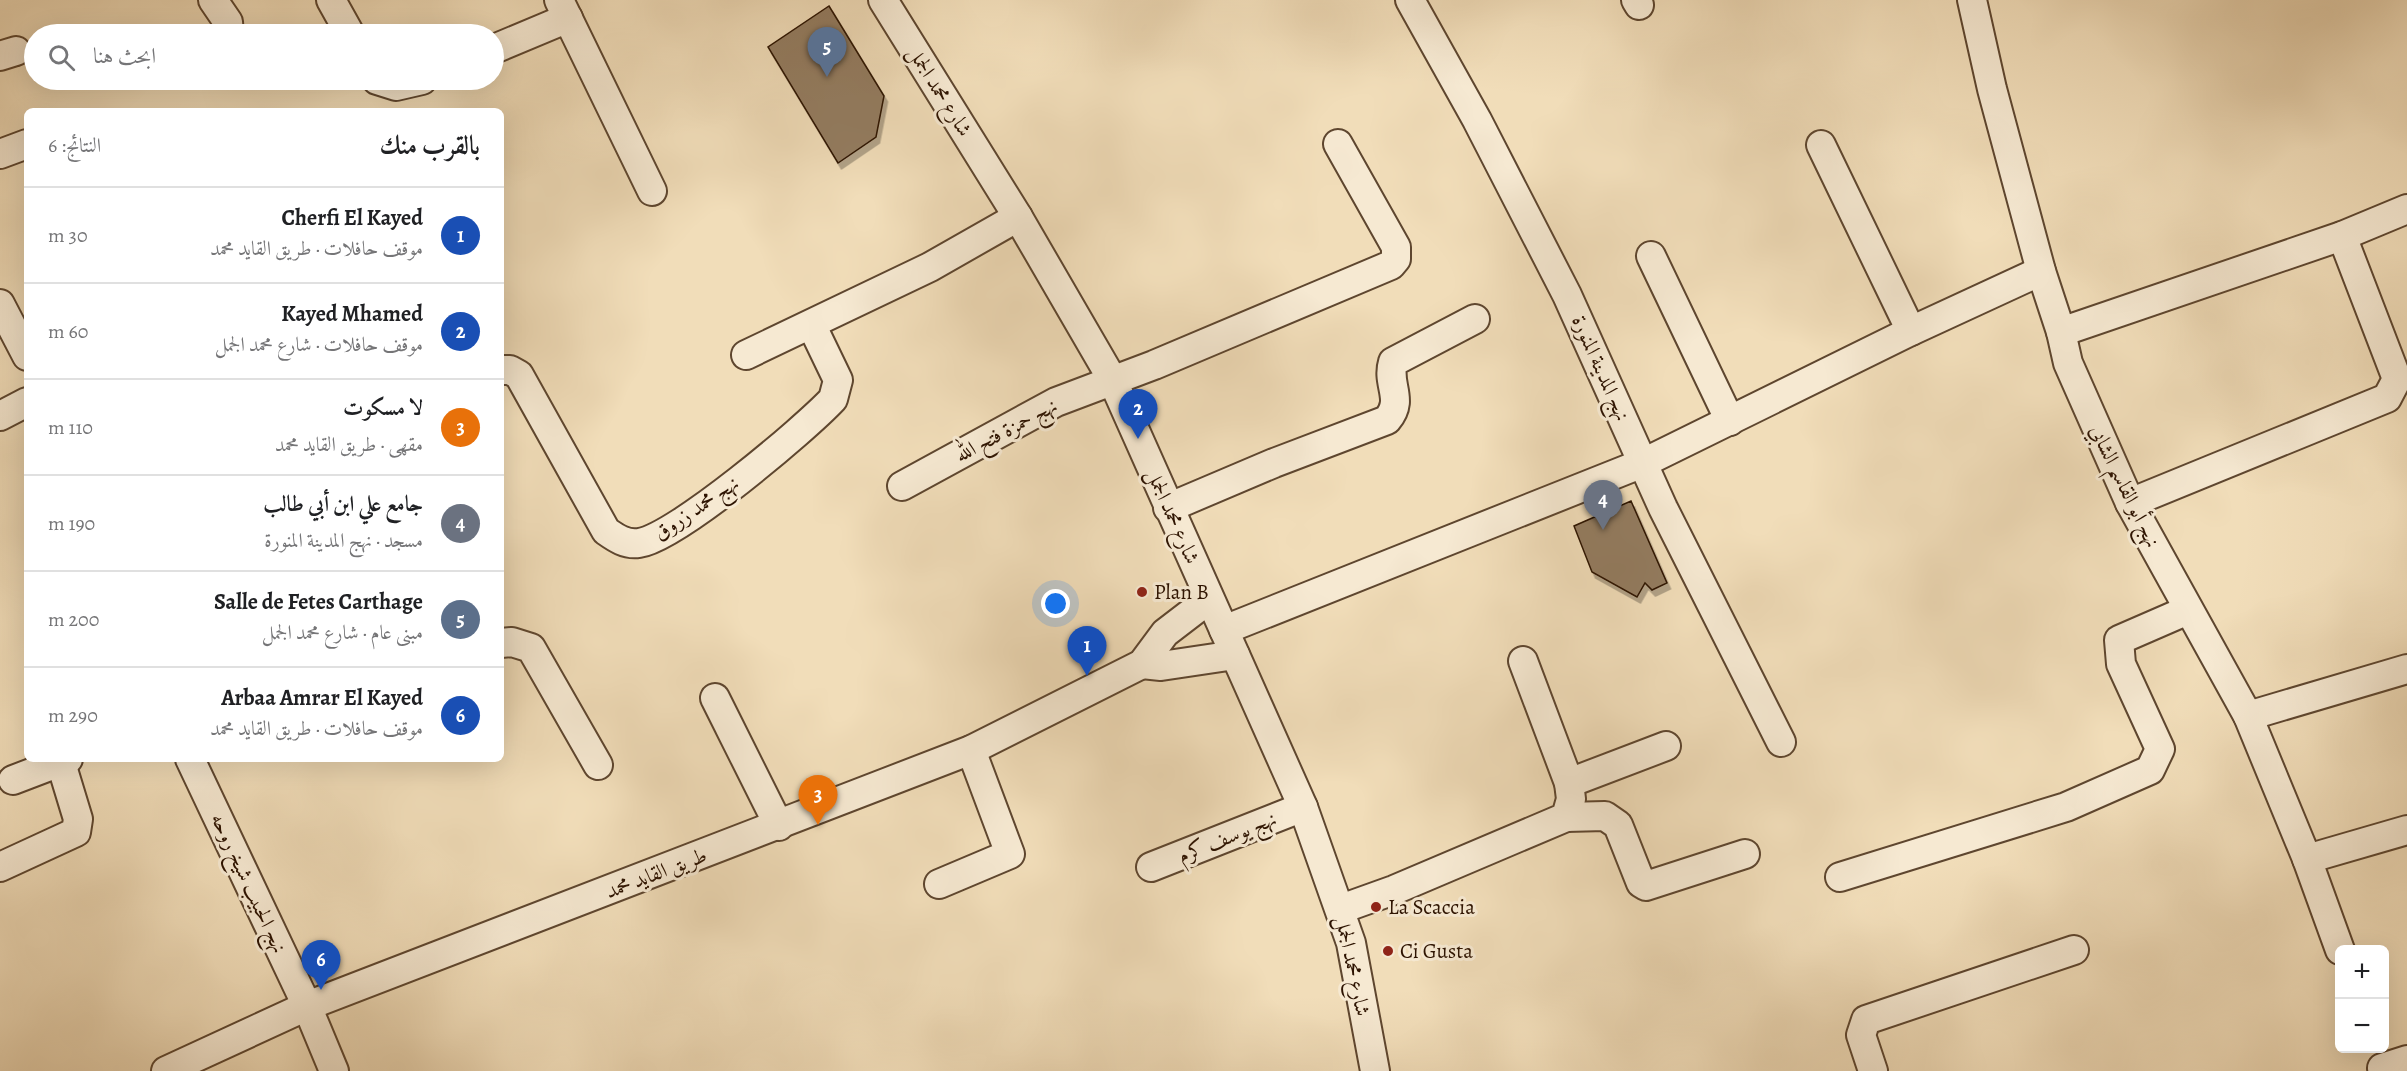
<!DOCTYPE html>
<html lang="ar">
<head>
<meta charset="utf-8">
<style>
	body { margin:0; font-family:Alegreya,Amiri,serif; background:#f6f6f6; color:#202124; direction:rtl }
	.controls { position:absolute; right:18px; bottom:18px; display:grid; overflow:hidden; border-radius:9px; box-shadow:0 6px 24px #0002 }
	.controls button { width:54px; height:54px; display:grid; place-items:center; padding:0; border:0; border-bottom:2px solid #e0e0e0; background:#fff; color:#202124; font:30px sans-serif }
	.you { position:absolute; left:1056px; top:604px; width:21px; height:21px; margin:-15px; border:4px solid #fff; border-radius:50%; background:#1a73e8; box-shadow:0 0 0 9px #1a73e833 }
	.badge { display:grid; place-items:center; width:39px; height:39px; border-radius:50%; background:#111827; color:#fff; font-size:20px; font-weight:700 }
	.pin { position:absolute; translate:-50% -50px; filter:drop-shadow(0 2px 3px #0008) }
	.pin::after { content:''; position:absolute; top:32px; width:21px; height:18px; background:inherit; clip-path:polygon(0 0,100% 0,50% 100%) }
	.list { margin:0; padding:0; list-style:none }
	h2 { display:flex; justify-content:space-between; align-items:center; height:78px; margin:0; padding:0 24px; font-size:26px }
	h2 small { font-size:20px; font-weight:400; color:#757577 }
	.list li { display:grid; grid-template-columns:39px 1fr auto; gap:18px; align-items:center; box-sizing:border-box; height:96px; padding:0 24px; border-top:2px solid #e0e0e0 }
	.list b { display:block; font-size:22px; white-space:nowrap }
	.list p { margin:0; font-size:20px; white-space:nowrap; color:#757577 }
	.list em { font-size:20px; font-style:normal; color:#757577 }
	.icon { flex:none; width:33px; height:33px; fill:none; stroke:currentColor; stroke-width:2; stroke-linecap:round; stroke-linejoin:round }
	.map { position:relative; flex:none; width:2407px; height:1071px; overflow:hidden; direction:ltr }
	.search { position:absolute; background:#fff; box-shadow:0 6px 24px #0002; left:24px; top:24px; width:480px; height:66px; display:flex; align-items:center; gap:15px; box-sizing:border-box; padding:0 21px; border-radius:33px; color:#757577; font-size:22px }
	.panel { position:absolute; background:#fff; box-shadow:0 6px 24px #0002; left:24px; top:108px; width:480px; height:654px; border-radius:9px; direction:rtl }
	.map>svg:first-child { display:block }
	.building { fill:#937c61; stroke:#2d1301; stroke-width:1.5; filter:url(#shadow) }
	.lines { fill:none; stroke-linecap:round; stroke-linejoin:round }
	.minor-casing { stroke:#5e462f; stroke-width:32 }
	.minor { stroke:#f6e9d2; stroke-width:28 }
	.poi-dot { fill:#8f2418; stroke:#f6e9d2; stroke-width:2 }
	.labels { text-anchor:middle; stroke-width:6; stroke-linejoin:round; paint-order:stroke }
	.street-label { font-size:21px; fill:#2d1301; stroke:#f6e9d2 }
	.poi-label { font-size:21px; fill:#2d1301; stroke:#f6e9d2; text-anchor:start }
</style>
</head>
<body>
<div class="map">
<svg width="2407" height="1071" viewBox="0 0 2407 1071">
	<defs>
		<filter id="shadow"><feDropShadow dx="3.5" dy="6" stdDeviation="0" flood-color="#0004"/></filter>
	</defs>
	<rect width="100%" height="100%" fill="#f1ddb9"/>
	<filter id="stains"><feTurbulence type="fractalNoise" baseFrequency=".00333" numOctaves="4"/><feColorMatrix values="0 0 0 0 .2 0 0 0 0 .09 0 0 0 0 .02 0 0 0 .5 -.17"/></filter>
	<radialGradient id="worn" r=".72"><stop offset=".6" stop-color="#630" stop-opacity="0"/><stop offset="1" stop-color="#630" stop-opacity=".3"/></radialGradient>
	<g class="building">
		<polygon points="829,6 884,96 876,137 838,163 768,47"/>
		<polygon points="1631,501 1667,583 1652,590 1645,583 1637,597 1592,572 1574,526"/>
	</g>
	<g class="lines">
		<g class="minor-casing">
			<g id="minor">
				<polyline points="213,0 228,22 229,34"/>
				<polyline points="331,0 350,34"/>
				<polyline points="559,0 652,191"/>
				<polyline points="883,0 1018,217 1112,379 1303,807 1351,943 1375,1071"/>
				<polyline points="1410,0 1477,120 1567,295 1663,508 1781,742"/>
				<polyline points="1636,0 1639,5"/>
				<polyline points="1972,0 1992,89 2041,271 2061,332 2068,363 2130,503 2248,716 2307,859 2340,950"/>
				<polyline points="494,49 568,18"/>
				<polyline points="0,56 16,51"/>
				<polyline points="377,80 396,86 422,80"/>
				<polyline points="1821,145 1911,331"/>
				<polyline points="0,154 27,144"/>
				<polyline points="1651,256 1730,421"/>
				<polyline points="0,304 27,356"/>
				<polyline points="2061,332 2342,236 2407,209"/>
				<polyline points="746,355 930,267 1018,217"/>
				<path d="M501 370H510L519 375 606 531C616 538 626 545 639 543 676 538 805 429 833 399L838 380 812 326"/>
				<polyline points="0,416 27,402"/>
				<polyline points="902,486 1056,402 1154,365 1391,265 1396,259 1396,247 1338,144"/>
				<polyline points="2130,503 2387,398 2397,379 2342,236"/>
				<path d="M1168 508 1274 463 1387 420C1405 399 1386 385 1393 362L1475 319"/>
				<polyline points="1224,630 1643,463 1911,331 2041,271"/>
				<polyline points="501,643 512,642 531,648 598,765"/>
				<polyline points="1142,664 1161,666 1235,655"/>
				<polyline points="715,698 779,826"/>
				<polyline points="2248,716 2407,669"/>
				<polyline points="190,759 307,1006 334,1071"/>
				<polyline points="13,780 68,759"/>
				<polyline points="1569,783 1666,746"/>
				<polyline points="1566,817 1605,816 1618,825 1641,883 1646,886 1745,854"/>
				<polyline points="2307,859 2407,830"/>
				<polyline points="0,867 76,832 78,819 61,763"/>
				<polyline points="1151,867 1303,807"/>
				<polyline points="1840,877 2066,807 2150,770 2160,749 2121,664 2119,640 2188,610"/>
				<polyline points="939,884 1010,854 971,750"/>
				<polyline points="1341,909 1394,890 1566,817 1571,799 1569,783 1523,661"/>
				<polyline points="2382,1068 2407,1060"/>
				<polyline points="166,1071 307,1006 971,750 1142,664 1165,633 1195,610 1207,594"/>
				<polyline points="1873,1071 1861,1035 1866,1020 2074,950"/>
			</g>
		</g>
		<use href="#minor" class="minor"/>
	</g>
	<g class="poi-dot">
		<circle cx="1142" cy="592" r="6"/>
		<circle cx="1376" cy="907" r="6"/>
		<circle cx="1388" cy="951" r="6"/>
	</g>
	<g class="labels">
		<g class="street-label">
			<text transform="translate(940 91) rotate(58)" y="7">شارع محمد الجمل</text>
			<text transform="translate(1601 368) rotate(66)" y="7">نهج المدينة المنورة</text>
			<text transform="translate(1006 430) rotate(-28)" y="7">نهج حمزة فتح الله</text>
			<text transform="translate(2125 486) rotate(64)" y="7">نهج أبو القاسم الشابي</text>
			<text transform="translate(696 508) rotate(-34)" y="7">نهج محمد زروق</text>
			<text transform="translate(1173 516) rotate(66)" y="7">شارع محمد الجمل</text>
			<text transform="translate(1227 837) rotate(-22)" y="7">نهج يوسف كرم</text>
			<text transform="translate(656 873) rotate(-21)" y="7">طريق القايد محمد</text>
			<text transform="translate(249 883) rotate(65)" y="7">نهج الحبيب شيخ روحه</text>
			<text transform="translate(1353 966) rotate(78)" y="7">شارع محمد الجمل</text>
		</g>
		<g class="poi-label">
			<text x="1154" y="599">Plan B</text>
			<text x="1388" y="914">La Scaccia</text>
			<text x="1400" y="958">Ci Gusta</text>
		</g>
	</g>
	<rect width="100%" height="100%" filter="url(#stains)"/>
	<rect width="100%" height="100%" fill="url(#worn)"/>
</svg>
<div class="controls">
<button>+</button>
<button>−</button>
</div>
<div class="you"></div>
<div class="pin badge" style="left:1087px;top:676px;background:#1a4fb4">1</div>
<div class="pin badge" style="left:1138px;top:439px;background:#1a4fb4">2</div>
<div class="pin badge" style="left:818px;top:825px;background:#e8710a">3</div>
<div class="pin badge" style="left:1603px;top:530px;background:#6b7280">4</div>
<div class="pin badge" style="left:827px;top:77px;background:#5c6f8a">5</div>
<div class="pin badge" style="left:321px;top:990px;background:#1a4fb4">6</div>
<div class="search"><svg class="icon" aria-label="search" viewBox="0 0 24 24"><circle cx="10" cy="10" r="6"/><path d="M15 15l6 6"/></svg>ابحث هنا</div>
<section class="panel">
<h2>بالقرب منك<small>النتائج: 6</small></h2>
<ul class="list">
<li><span class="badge" style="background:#1a4fb4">1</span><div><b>Cherfi El Kayed</b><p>موقف حافلات · طريق القايد محمد</p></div><em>30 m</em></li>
<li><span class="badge" style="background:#1a4fb4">2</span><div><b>Kayed Mhamed</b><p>موقف حافلات · شارع محمد الجمل</p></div><em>60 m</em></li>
<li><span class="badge" style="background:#e8710a">3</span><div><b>لا مسكوت</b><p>مقهى · طريق القايد محمد</p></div><em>110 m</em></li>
<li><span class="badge" style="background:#6b7280">4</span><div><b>جامع علي ابن أبي طالب</b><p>مسجد · نهج المدينة المنورة</p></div><em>190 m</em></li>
<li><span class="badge" style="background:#5c6f8a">5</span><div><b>Salle de Fetes Carthage</b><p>مبنى عام · شارع محمد الجمل</p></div><em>200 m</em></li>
<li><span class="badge" style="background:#1a4fb4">6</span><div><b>Arbaa Amrar El Kayed</b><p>موقف حافلات · طريق القايد محمد</p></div><em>290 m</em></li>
</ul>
</section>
</div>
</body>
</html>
